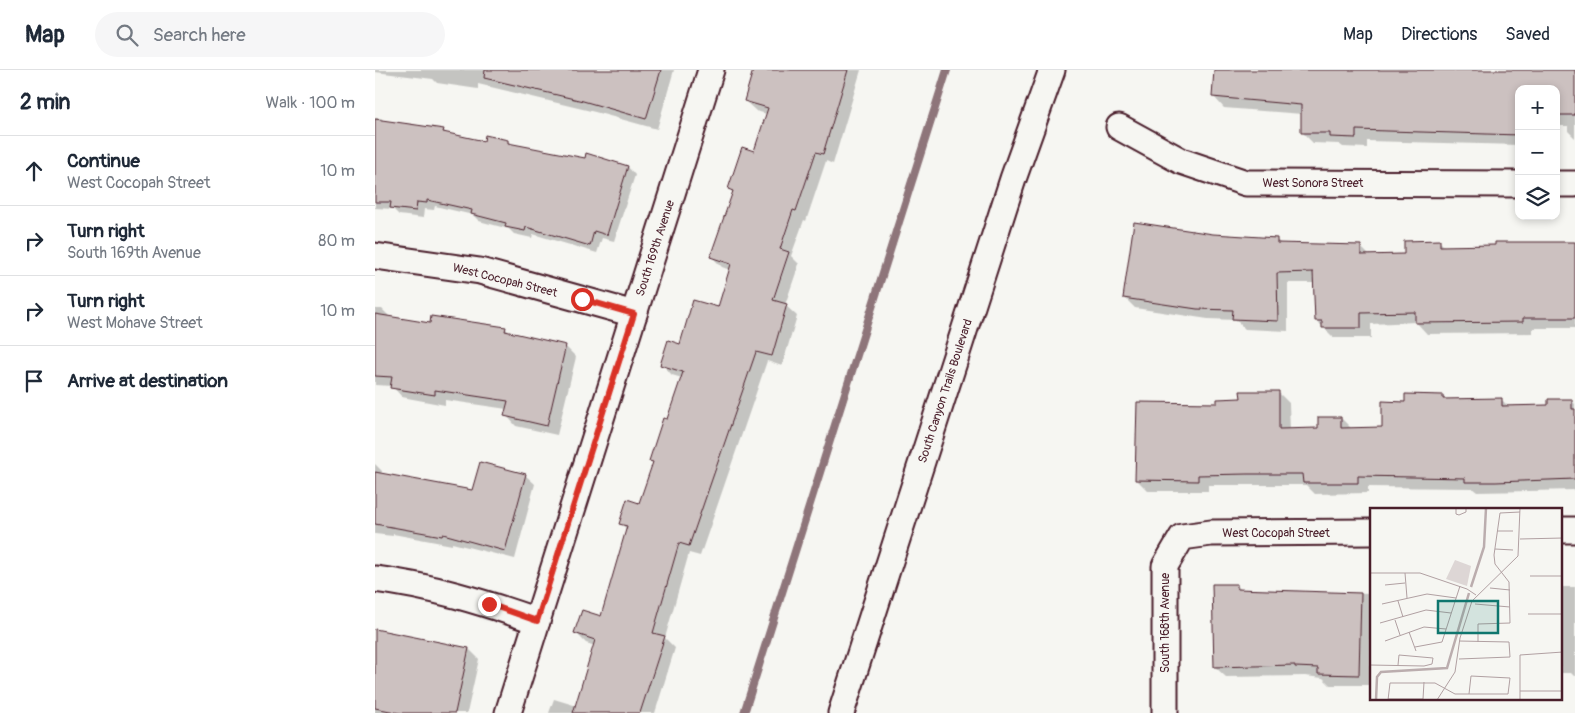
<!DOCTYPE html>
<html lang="en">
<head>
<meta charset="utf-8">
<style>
	body { margin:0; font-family:Pangolin,sans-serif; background:#f6f6f7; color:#1f2937 }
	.controls { position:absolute; right:15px; top:15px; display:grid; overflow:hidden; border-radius:10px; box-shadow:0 2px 8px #0003 }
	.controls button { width:45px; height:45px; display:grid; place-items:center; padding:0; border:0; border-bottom:1px solid #e0e1e3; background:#fff; color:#1f2937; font:25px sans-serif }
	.stop { position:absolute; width:15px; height:15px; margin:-11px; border:4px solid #d93025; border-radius:50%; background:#fff }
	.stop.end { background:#d93025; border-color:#fff; box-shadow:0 1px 5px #0008 }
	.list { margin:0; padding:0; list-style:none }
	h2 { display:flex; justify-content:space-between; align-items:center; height:65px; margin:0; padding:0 20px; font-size:21px }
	h2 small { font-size:16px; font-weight:400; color:#747a83 }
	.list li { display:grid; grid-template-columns:32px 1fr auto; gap:15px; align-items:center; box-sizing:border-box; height:70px; padding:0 20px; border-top:1px solid #e0e1e3 }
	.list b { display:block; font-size:19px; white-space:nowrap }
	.list p { margin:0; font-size:16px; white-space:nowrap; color:#747a83 }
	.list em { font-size:16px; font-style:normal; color:#747a83 }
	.icon { flex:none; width:28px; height:28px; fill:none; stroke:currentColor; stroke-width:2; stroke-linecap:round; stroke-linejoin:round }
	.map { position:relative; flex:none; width:1200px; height:643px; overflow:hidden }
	header { display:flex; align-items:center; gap:30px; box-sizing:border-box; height:70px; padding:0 25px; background:#fff; border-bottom:1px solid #e0e1e3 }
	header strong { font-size:24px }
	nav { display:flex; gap:28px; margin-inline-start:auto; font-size:18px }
	.search { width:350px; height:45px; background:#f6f6f7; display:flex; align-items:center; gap:12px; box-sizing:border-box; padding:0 18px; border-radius:28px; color:#747a83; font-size:19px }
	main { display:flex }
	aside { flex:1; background:#fff }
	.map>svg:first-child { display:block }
	.shadow { fill:#0003 }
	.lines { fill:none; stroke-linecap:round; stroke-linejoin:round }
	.stream { stroke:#8e747a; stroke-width:8 }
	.building { fill:#ccc1c0; stroke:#4a1f2b }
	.minor-casing { stroke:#4a1f2b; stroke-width:29 }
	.minor { stroke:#f6f6f2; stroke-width:25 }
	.route { stroke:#d93025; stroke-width:6 }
	.labels { text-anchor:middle; stroke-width:4; stroke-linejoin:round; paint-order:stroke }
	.street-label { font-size:12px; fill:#4a1f2b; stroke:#f6f6f2 }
	.inset-river { fill:none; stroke:#bbadae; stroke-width:2.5 }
	.inset-road { fill:none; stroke:#b1a0a2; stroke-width:1 }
	.view { fill:#0f766e; fill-opacity:0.15; stroke:#0f766e; stroke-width:2.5 }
	.inset-edge { fill:none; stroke:#4a1f2b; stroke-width:2.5 }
</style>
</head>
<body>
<header>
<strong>Map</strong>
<div class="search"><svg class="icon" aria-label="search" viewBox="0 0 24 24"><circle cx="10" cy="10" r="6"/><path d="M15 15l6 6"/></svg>Search here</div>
<nav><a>Map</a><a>Directions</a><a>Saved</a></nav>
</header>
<main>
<aside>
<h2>2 min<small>Walk · 100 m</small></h2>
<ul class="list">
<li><svg class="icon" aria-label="ahead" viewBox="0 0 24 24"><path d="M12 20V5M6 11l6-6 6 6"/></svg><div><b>Continue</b><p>West Cocopah Street</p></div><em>10 m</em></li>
<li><svg class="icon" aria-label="right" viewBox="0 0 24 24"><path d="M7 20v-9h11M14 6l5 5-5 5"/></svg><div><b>Turn right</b><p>South 169th Avenue</p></div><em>80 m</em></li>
<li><svg class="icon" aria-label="right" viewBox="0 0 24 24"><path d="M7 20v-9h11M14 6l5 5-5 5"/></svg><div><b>Turn right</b><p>West Mohave Street</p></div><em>10 m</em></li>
<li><svg class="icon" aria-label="arrive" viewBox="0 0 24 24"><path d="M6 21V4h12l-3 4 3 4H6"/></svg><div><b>Arrive at destination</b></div></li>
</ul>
</aside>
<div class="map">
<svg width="1200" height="643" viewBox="0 0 1200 643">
	<rect width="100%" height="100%" fill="#f6f6f2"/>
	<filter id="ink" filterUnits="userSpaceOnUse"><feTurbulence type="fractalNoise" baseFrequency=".02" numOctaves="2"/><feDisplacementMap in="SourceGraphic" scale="10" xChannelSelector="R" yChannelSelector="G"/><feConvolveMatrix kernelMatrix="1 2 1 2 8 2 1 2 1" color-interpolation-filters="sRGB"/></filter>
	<g filter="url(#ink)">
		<g class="shadow">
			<polygon points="0,0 299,0 282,59 220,42 103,14 103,19 62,13 58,9 0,2"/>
			<polygon points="380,0 486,0 458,94 451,91 431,151 429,150 416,186 424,194 410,235 422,246 407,296 392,291 325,486 314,483 290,568 300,578 280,643 174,643 179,629 202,636 220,576 211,573 201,563 227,548 252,460 246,453 265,435 278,393 276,390 293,350 307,308 297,305 287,294 343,239 355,200 347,197 337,187 358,123 355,119 380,82 392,44 381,41 370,31"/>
			<polygon points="841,0 1200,0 1200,68 1193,61 1193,56 1181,56 1181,19 1144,19 1144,75 992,71 992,78 968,77 964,74 938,73 927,62 927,44 849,38 839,27"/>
			<polygon points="0,48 6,48 10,52 68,60 72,64 110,72 133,71 136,74 210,90 212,85 253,97 260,105 239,171 227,168 222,183 158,164 157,168 139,164 134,159 104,151 98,145 60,136 59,140 49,139 48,148 24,145 18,139 0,138"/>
			<polygon points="838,165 902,170 907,175 985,176 995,186 1030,185 1065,172 1070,177 1200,174 1200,258 1158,258 1158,263 1052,264 1041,252 996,254 996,268 959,268 941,250 940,213 913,213 913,261 870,259 861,250 833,249 760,238 749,227"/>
			<polygon points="0,239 7,239 16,248 56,255 130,258 136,264 191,277 201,287 182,365 141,356 131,345 132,339 70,330 70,335 27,327 17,316 0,315"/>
			<polygon points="903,322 914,333 915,360 945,359 966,348 977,359 1008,358 1031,333 1068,326 1072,330 1127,330 1134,337 1174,336 1196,330 1200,334 1200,420 1102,422 1097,418 993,417 993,423 940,424 931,415 833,415 833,421 773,421 762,410 867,330"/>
			<polygon points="0,394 7,401 6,404 98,422 150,405 160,414 140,489 77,473 77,475 18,464 18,466 0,464"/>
			<polygon points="862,515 867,521 996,524 995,615 955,615 948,608 930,606 851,607 840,597"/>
			<polygon points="1186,517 1200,517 1200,607 1196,603 1186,603"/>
			<polygon points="0,560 94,579 104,589 92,643 0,643"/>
		</g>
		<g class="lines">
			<polyline class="stream" points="369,643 572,0"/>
		</g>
		<g class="building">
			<polygon points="110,0 286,0 271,49 208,31 109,8"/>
			<polygon points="378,0 473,0 448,84 441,82 421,141 418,140 405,179 414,182 398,230 412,234 397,286 381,282 314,476 304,473 278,563 290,566 265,643 198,643 220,570 199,563 207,540 226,546 252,456 244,454 252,429 264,433 278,392 274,391 288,348 292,349 308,302 285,295 293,270 305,274 318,230 343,237 356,194 335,187 358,121 353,119 367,77 379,81 393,38 369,31"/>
			<polygon points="839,0 1200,0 1200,45 1181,45 1181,19 1144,19 1144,65 981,60 981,68 955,67 955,63 926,63 926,35 837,27"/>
			<polygon points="0,49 69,59 68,62 109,71 110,65 133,70 133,73 210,88 211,83 253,96 232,165 219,161 215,176 151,157 150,161 130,157 131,153 96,144 97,140 52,130 52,133 42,132 41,141 15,138 16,132 0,132"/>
			<polygon points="759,152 838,164 902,168 902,173 986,175 986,185 1029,184 1029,171 1065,170 1065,176 1120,175 1120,172 1200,172 1200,248 1148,248 1148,252 1040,253 1040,242 986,243 986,258 947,258 947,251 940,251 938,202 902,203 903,251 857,249 858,240 822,239 748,228"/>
			<polygon points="0,244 55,253 56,246 131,257 130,261 191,275 172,356 129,346 133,331 60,320 60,325 15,318 17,307 0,306"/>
			<polygon points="865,321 904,321 904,359 943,358 943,347 966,347 966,358 1007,357 1007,331 1030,332 1030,324 1068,325 1068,329 1127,328 1127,336 1173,335 1173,329 1197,329 1197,339 1200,339 1200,409 1121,412 1090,412 1090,408 983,406 983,413 928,413 927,404 872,404 823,405 823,411 760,410 762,332 842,333 842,329 866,328"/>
			<polygon points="105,392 151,404 130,481 68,464 67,466 0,454 0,402 97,420"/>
			<polygon points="837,514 862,514 862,519 986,523 984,605 943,604 943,598 920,597 920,595 839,597"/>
			<polygon points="0,559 94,578 80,643 25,643 0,638"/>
		</g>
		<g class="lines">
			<g class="minor-casing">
				<g id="minor">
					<polyline points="744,57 806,91 871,113 1144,114"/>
					<polyline points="1181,114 1200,114"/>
					<polyline points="0,186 105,201 259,244"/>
					<polyline points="1186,460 1200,460"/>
					<path d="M0 509C56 516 108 532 162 551"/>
					<polyline points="133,643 336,0"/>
					<polyline points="466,643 638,109 677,0"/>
					<polyline points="790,643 790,496 807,467 836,463 996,462"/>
				</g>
			</g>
			<use href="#minor" class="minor"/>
		</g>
	</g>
	<g class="lines" filter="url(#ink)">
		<polyline class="route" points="114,534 162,551 259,244 207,229"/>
	</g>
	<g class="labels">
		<g class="street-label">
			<text x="938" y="117">West Sonora Street</text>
			<text transform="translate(280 178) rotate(-72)" y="4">South 169th Avenue</text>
			<text transform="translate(130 210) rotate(14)" y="4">West Cocopah Street</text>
			<text transform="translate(570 321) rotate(-72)" y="4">South Canyon Trails Boulevard</text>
			<text x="901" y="467">West Cocopah Street</text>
			<text transform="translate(790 553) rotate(-90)" y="4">South 168th Avenue</text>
		</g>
	</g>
	<g transform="translate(995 438)">
		<rect width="192" height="192" fill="#f6f6f2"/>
		<path d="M85 52 101 58 97 78 76 71Z" fill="#ddd6d5"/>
		<path class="inset-river" d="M101 79 114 39 116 0M6 192 7 169 11 164 77 160 99 85"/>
		<path class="inset-road" d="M86 0V6L89 7 96 4V0M127 23H143M150 31 193 30M125 41 143 42M0 65H50L97 81 106 87M35 65 37 90M160 68H193M15 77 35 75M120 80 140 82M28 93 33 109M12 96 57 86 86 90M105 96 140 99M158 106H193M25 112 30 127M10 115 56 102 81 105M39 124 46 143M15 133 54 119 76 121M108 134V116L140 115 139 74 125 56 124 47 130 5 150 4M45 139 72 134 90 78M89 151 140 149 139 134 89 133M0 157 54 158 62 156 63 150 29 147 28 157M150 183H193M18 191H53L54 174M18 192 20 175H65L85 186H138L140 170 101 168 99 186M67 192 85 164 90 130 102 93 148 48 150 0M150 192V147L193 144"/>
		<path class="view" d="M68 93H128V125H68Z"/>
		<rect width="192" height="192" class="inset-edge"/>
	</g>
</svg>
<div class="controls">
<button>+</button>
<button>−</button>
<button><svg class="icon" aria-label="layers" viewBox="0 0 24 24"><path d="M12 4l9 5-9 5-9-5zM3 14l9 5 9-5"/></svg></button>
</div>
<div class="stop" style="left:207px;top:229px"></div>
<div class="stop end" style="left:114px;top:534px"></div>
</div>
</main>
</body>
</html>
